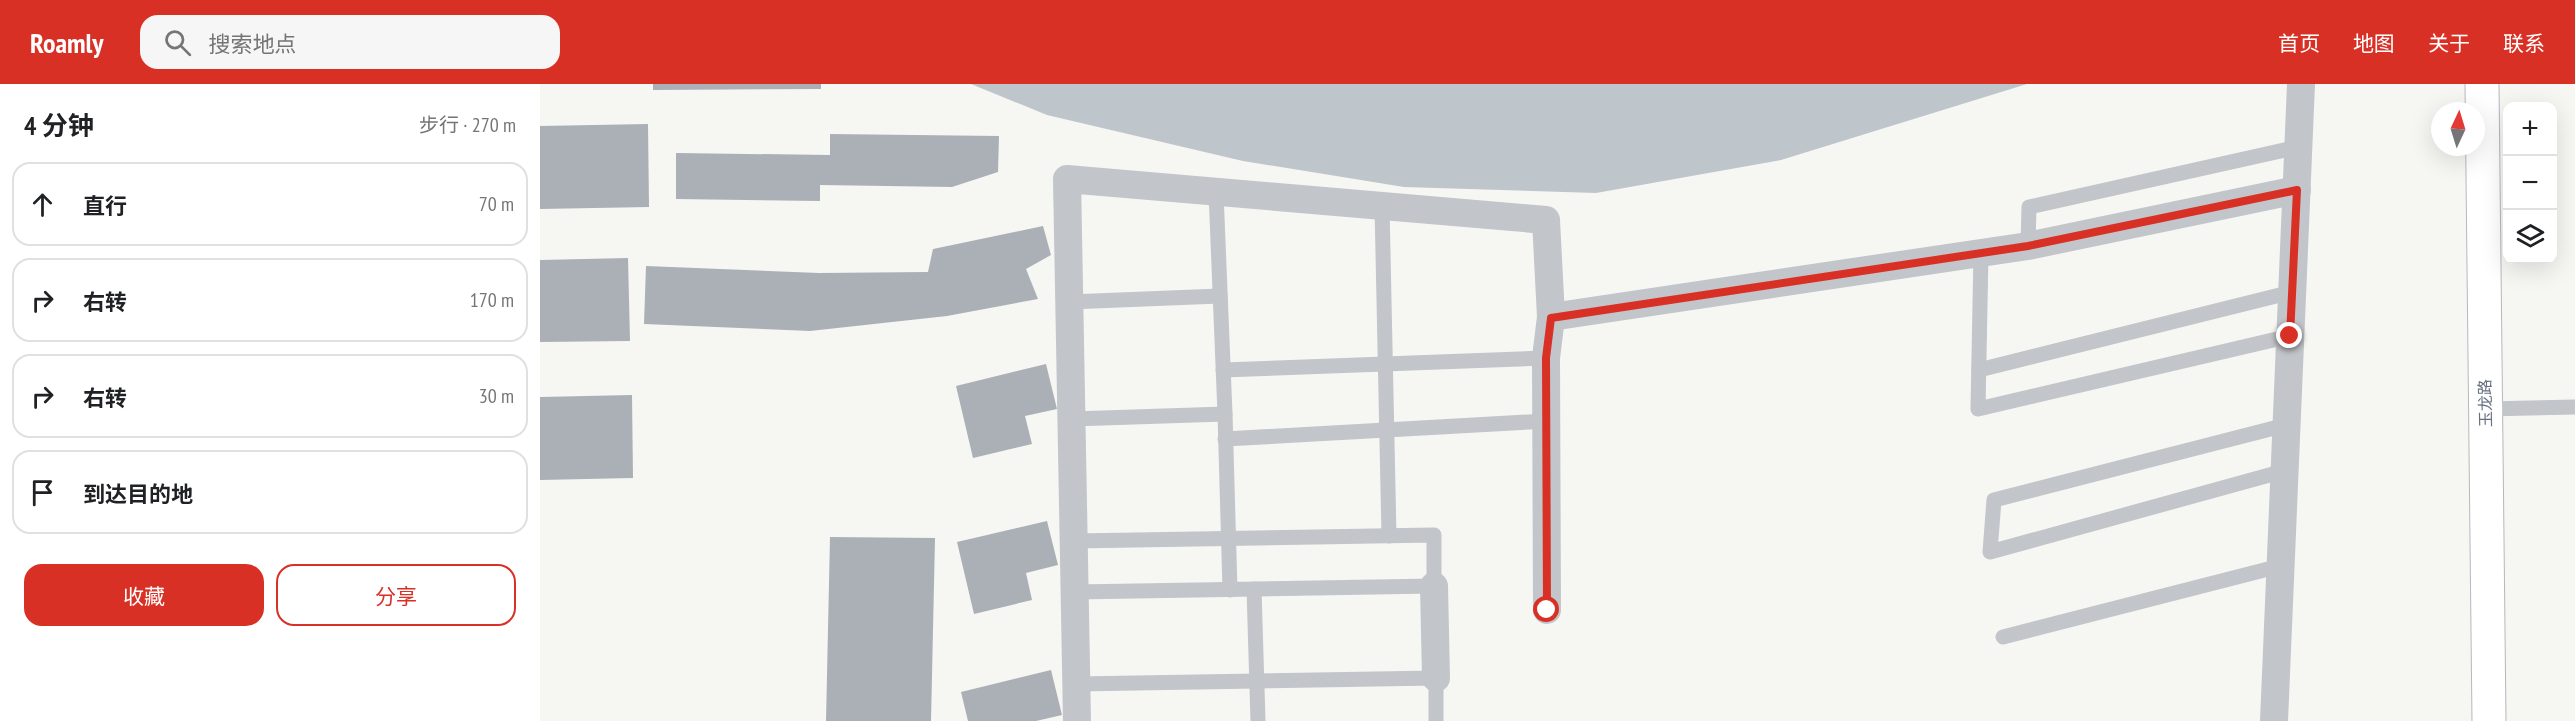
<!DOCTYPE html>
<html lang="zh">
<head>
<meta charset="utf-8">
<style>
	body { margin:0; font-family:"PT Sans Narrow","Noto Sans SC",sans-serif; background:#f6f6f6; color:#202124 }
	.controls { position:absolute; right:18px; top:18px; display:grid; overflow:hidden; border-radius:12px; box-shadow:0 6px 24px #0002 }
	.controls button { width:54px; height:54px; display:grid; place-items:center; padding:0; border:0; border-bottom:2px solid #e0e0e0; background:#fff; color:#202124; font:30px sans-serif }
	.compass { position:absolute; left:1891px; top:18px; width:54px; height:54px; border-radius:50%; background:#fff; box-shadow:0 6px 24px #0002; rotate:4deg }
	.stop { position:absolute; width:18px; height:18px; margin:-14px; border:4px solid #d93025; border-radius:50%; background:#fff }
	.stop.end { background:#d93025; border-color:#fff; box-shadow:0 2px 6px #0008 }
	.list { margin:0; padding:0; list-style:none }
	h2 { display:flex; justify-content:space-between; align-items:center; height:78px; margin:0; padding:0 24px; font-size:26px }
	h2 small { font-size:20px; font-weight:400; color:#757577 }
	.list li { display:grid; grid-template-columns:39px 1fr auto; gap:18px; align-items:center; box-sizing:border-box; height:84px; margin:0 12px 12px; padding:0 12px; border:2px solid #e0e0e0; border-radius:18px }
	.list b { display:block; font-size:22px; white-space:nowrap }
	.list em { font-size:20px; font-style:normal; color:#757577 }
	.actions { display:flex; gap:12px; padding:18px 24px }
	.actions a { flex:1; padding:14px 0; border:2px solid #d93025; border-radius:18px; text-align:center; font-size:21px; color:#d93025 }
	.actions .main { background:#d93025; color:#fff }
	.icon { flex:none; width:33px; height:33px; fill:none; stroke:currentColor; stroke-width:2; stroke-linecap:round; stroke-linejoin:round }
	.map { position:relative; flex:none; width:2035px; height:637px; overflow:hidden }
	header { display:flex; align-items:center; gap:36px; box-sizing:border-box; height:84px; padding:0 30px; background:#d93025; color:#fff }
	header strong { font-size:28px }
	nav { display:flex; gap:33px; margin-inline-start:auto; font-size:21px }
	.search { width:420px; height:54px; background:#f6f6f6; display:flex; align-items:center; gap:15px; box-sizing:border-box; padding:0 21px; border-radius:18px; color:#757577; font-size:22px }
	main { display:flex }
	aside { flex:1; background:#fff }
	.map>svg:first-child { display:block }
	.water { fill:#bec5cb }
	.building { fill:#abb0b7 }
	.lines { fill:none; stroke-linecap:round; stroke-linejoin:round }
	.secondary-casing { stroke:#b5b8bd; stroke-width:35 }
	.lane { stroke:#c2c5c9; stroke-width:15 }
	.street { stroke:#c2c5c9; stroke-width:28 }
	.secondary { stroke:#fff; stroke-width:33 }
	.route { stroke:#d93025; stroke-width:8 }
	.labels { text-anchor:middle; stroke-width:6; stroke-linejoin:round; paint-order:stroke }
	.street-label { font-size:16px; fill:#687182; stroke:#fff }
</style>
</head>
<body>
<header>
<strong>Roamly</strong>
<div class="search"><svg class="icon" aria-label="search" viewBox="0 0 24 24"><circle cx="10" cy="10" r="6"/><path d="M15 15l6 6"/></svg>搜索地点</div>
<nav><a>首页</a><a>地图</a><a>关于</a><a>联系</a></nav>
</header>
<main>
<aside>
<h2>4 分钟<small>步行 · 270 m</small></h2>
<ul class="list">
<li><svg class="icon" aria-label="ahead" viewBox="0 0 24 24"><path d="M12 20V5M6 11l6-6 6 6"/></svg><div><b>直行</b></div><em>70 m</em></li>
<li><svg class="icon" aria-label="right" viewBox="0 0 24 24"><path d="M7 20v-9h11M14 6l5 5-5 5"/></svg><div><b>右转</b></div><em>170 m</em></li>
<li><svg class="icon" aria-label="right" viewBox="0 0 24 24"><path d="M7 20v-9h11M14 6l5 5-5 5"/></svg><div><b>右转</b></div><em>30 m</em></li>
<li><svg class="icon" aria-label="arrive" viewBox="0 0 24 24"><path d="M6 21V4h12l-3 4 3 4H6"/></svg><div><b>到达目的地</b></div></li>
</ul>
<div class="actions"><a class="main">收藏</a><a>分享</a></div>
</aside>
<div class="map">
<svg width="2035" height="637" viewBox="0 0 2035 637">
	<rect width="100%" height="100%" fill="#f6f6f3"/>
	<polygon class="water" points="431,0 1487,0 1241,76 1056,109 864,103 703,77 507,31"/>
	<g class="building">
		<polygon points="113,0 281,0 281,5 113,6"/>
		<polygon points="108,40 109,123 0,125 0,42"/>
		<polygon points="290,50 459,52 458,88 412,103 280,101 280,117 136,115 136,69 290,71"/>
		<polygon points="503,142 511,171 486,185 498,215 407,232 270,247 104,240 106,182 279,189 388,188 393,165"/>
		<polygon points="88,174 90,257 0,258 0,176"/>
		<polygon points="506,280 517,325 485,332 492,360 433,374 416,302"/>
		<polygon points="92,311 93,394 0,396 0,313"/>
		<polygon points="507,437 518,481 486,489 492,516 434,530 417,458"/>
		<polygon points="290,453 395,454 391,637 286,637"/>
		<polygon points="511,586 522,631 496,637 428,637 421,608"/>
	</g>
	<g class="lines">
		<g class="secondary-casing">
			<polyline id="secondary" points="1942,0 1949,637"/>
		</g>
		<g class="lane">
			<polyline points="676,108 685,330"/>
			<polyline points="842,122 849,452"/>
			<polyline points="1488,162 1489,123 1758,63"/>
			<polyline points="1441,169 1438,325 1750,252"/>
			<polyline points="529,218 680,212"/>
			<polyline points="683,286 1006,274"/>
			<polyline points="1439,286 1752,208"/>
			<polyline points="1945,325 2035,323"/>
			<polyline points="532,335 685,330 690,506"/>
			<polyline points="685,355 1006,337"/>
			<polyline points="1744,387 1450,468 1454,416 1746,341"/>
			<polyline points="534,457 894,451 894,502 535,508"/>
			<polyline points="714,505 718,637"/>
			<polyline points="1463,553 1740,482"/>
			<polyline points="536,600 896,594 896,637"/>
		</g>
		<g class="street">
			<polyline points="1011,233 1488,162 1757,106"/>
			<polyline points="894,502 896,594"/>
			<polyline points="537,637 527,95 1006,136 1011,233 1006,274 1007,526"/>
			<polyline points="1734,637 1761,0"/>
		</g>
		<use href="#secondary" class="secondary"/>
	</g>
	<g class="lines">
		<polyline class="route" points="1007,526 1006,274 1011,234 1488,162 1757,106 1750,252"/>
	</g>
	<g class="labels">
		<g class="street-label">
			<text transform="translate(1945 319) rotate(-91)" y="6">玉龙路</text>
		</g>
	</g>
</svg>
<div class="controls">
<button>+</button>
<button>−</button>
<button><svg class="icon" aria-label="layers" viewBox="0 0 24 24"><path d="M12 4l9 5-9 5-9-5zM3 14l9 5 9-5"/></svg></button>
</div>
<svg class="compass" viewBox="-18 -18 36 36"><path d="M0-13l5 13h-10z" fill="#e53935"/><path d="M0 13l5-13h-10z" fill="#757577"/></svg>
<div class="stop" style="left:1007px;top:526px"></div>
<div class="stop end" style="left:1750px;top:252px"></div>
</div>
</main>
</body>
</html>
